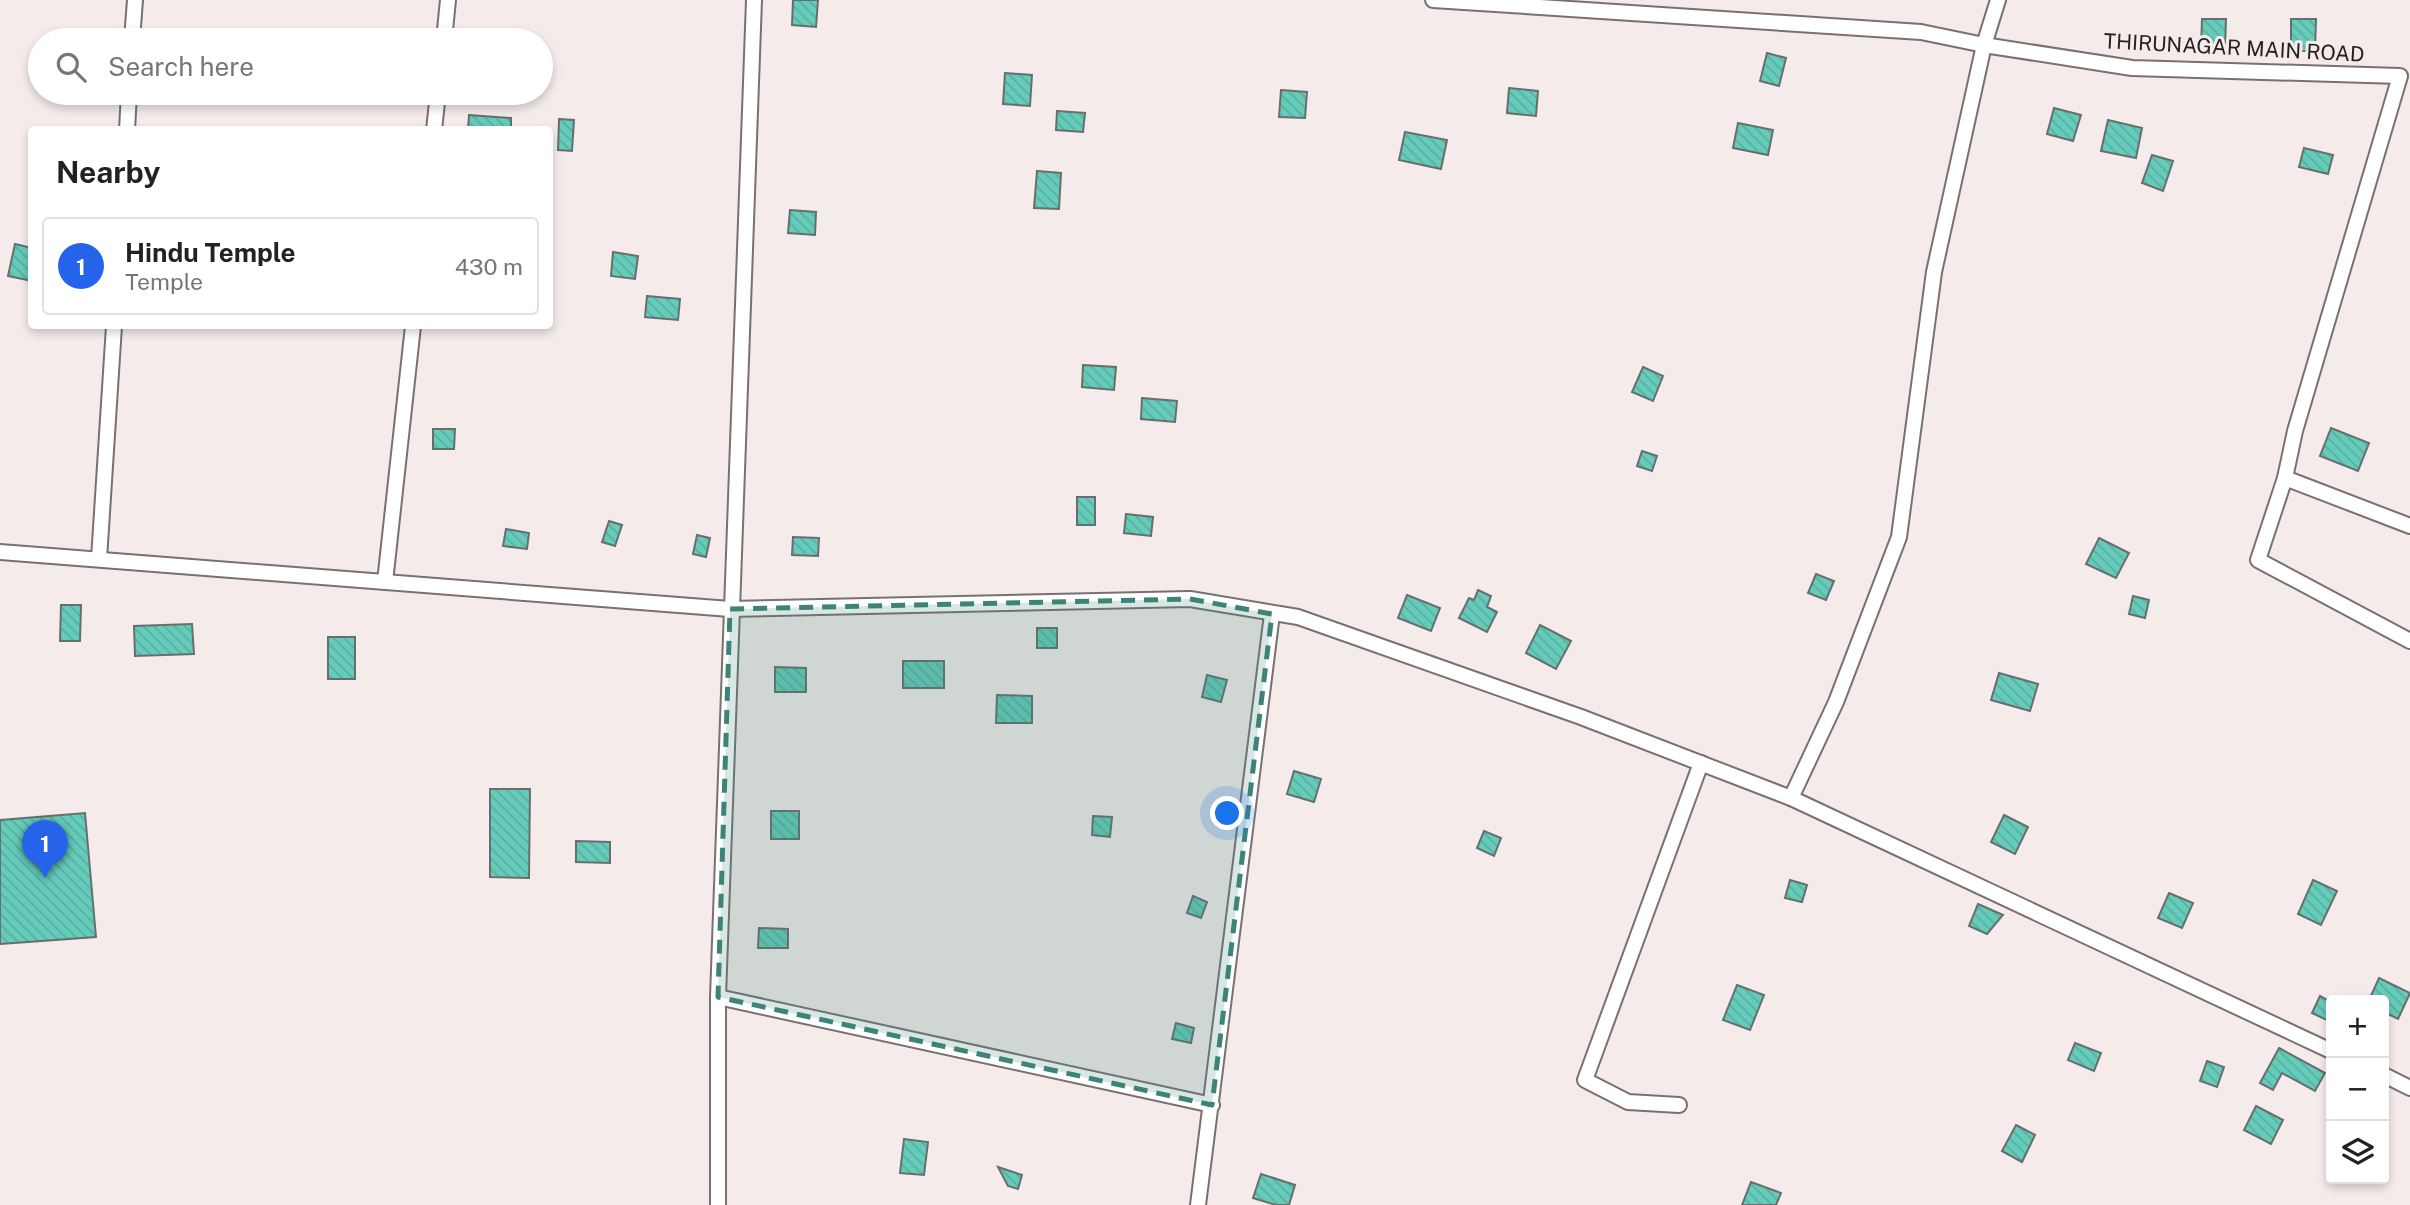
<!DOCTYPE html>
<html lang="en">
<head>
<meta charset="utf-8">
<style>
	body { margin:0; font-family:"Public Sans",sans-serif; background:#f2f2f2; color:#222 }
	.controls { position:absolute; right:21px; bottom:21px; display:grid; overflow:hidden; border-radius:7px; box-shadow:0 4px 10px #0003 }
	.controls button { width:63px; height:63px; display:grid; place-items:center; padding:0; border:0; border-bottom:2px solid #e0e0e0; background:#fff; color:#222; font:35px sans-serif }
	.you { position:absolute; left:1228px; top:814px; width:24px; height:24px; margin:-18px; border:5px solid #fff; border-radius:50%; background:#1a73e8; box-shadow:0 0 0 10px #1a73e833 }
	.badge { display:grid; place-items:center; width:46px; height:46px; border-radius:50%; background:#2563eb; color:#fff; font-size:23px; font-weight:700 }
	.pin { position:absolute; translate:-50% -58px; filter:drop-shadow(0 2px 4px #0008) }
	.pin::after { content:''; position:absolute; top:37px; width:24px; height:21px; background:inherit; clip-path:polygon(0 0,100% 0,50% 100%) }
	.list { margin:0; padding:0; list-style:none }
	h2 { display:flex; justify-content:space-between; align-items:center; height:91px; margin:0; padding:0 28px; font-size:30px }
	h2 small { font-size:23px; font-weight:400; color:#767676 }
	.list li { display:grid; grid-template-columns:46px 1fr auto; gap:21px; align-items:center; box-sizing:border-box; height:98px; margin:0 14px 14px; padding:0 14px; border:2px solid #e0e0e0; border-radius:7px }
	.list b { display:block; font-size:26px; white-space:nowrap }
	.list p { margin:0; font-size:23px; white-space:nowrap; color:#767676 }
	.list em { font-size:23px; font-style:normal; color:#767676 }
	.icon { flex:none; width:38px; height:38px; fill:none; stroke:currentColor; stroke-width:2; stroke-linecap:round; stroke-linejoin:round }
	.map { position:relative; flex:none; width:2410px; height:1205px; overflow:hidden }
	.search { position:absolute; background:#fff; box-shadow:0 4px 10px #0003; left:28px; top:28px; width:525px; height:77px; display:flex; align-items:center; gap:18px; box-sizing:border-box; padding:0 24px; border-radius:38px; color:#767676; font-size:26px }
	.panel { position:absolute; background:#fff; box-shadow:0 4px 10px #0003; left:28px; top:126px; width:525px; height:203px; border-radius:7px }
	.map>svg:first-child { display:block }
	.building { fill:url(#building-back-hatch); stroke:#676f6d; stroke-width:2 }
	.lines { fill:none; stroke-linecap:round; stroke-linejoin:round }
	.minor-casing { stroke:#797170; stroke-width:18 }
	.minor { stroke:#fff; stroke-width:14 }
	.marked { fill:#3e8378; fill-opacity:0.2; stroke:#3e8378; stroke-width:5; stroke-dasharray:14 9; stroke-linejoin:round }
	.labels { text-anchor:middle; stroke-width:6; stroke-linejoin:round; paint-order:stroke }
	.street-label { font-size:21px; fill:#262222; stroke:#f4ebea }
</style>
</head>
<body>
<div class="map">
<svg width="2410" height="1205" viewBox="0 0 2410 1205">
	<defs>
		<pattern id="building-back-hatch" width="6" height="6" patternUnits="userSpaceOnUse" patternTransform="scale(1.75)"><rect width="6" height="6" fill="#65ccbb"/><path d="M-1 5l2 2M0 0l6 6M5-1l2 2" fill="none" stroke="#58afa0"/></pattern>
	</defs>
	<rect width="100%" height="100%" fill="#f4ebea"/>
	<g class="building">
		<polygon points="793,0 818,0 816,27 792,25"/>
		<polygon points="2202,19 2226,19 2225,49 2201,48"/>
		<polygon points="2291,19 2316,19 2315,51 2291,51"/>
		<polygon points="1767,53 1786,58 1779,86 1760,81"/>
		<polygon points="1005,73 1032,75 1030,106 1003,104"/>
		<polygon points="1509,88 1538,91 1536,116 1507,113"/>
		<polygon points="1281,90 1307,92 1305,118 1279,117"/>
		<polygon points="2054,108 2081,115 2073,141 2047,134"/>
		<polygon points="1057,111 1085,113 1083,132 1056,130"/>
		<polygon points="469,115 511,118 511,130 468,130"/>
		<polygon points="559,119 574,120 572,151 558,150"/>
		<polygon points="2108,120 2142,128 2136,158 2101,151"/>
		<polygon points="1738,123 1773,130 1768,155 1733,148"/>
		<polygon points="1405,132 1447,140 1441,169 1399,160"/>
		<polygon points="2304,148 2333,155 2328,174 2299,167"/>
		<polygon points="2152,155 2173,161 2163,191 2142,183"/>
		<polygon points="1037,171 1061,173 1059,209 1034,208"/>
		<polygon points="790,210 816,212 815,235 788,233"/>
		<polygon points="15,244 32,248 32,281 8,276"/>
		<polygon points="613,252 638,256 635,279 611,276"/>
		<polygon points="647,296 680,299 678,320 645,317"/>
		<polygon points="1083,365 1116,367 1114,390 1082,387"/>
		<polygon points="1643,367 1663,376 1653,401 1632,392"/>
		<polygon points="1142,398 1177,401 1175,422 1141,419"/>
		<polygon points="2331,428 2369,443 2358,471 2320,456"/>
		<polygon points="433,429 455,429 454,449 433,449"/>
		<polygon points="1642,451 1657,456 1652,471 1637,466"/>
		<rect x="1077" y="497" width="18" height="28"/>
		<polygon points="1126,514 1153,517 1151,536 1124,533"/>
		<polygon points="609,521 622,525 615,546 602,542"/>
		<polygon points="506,529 529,533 527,549 503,546"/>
		<polygon points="697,535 710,538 706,557 693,554"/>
		<polygon points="793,537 819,538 818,556 792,555"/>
		<polygon points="2099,538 2129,553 2116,578 2086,564"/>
		<polygon points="1816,574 1834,581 1826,600 1808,593"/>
		<polygon points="1478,590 1491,596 1487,607 1497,612 1487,632 1459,618 1469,598 1474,600"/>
		<polygon points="1407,595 1440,608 1431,631 1398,618"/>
		<polygon points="2133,596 2149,600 2145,618 2129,614"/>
		<polygon points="61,605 81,605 80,641 60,641"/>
		<polygon points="192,624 194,654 135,656 134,626"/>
		<polygon points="1540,625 1571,641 1556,669 1526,653"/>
		<rect x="1037" y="628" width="20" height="20"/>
		<rect x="328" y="637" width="27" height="42"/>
		<rect x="903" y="661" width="41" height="27"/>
		<polygon points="775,667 806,668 806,692 775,692"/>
		<polygon points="1999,673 2038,684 2030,711 1991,700"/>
		<polygon points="1207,675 1227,680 1221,702 1202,697"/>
		<polygon points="997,695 1032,696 1032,723 996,723"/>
		<polygon points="1294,771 1321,779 1314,802 1287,794"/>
		<polygon points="490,789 530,789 529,878 490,877"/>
		<rect x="771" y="811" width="28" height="28"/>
		<polygon points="85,813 96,937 0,944 0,820"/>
		<polygon points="2004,815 2028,827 2015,854 1991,842"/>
		<polygon points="1093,816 1112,817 1110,837 1092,835"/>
		<polygon points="1484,831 1501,838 1494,856 1477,848"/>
		<polygon points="576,841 610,842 610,863 576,862"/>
		<polygon points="1790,880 1807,885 1802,902 1785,898"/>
		<polygon points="2313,880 2337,891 2321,925 2298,914"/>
		<polygon points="2169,893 2193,903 2182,928 2158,918"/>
		<polygon points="1193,896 1207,902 1201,918 1187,913"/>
		<polygon points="1978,904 2003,915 1987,934 1969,926"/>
		<polygon points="759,928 788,929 788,948 758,948"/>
		<polygon points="2379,978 2410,993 2398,1019 2384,1012 2384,1000 2369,1000"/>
		<polygon points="1737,985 1764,995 1750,1030 1723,1020"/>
		<polygon points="2320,996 2331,1002 2331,1022 2312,1013"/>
		<polygon points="1176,1023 1194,1028 1191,1043 1172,1039"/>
		<polygon points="2075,1043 2101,1053 2094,1071 2068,1060"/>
		<polygon points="2279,1048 2325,1073 2315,1091 2282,1073 2273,1090 2260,1083"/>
		<polygon points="2207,1061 2224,1067 2217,1087 2200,1081"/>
		<polygon points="2256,1106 2283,1120 2271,1144 2244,1130"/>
		<polygon points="2016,1125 2035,1135 2022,1162 2002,1151"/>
		<polygon points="904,1139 928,1142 924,1175 900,1173"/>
		<polygon points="998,1167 1022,1175 1018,1189 1008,1186"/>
		<polygon points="1261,1174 1295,1185 1289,1205 1276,1205 1253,1198"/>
		<polygon points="1751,1182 1781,1193 1776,1205 1742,1205"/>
	</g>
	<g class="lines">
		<g class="minor-casing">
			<g id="minor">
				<polyline points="1433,0 1921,32 1984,45 2132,68 2400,76 2295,431 2285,478 2410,526"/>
				<polyline points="132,40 135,0"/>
				<polyline points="444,40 448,0"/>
				<polyline points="127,130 129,93"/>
				<polyline points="434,130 438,93"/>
				<polyline points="2285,478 2258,560 2410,641"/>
				<polyline points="0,552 730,609 1190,599 1298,617 1581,717 1791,798 2331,1051"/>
				<polyline points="99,559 114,326"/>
				<polyline points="385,582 413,326"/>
				<polyline points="1791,798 1836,702 1899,537 1934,272 1984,45 1998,0"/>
				<polyline points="718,997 1212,1105"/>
				<polyline points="2384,1075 2410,1088"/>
				<polyline points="1679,1105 1628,1102 1585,1080 1701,763"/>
				<polyline points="718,1205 718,997 754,0"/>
				<polyline points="1198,1205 1272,614"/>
			</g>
		</g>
		<use href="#minor" class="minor"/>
	</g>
	<path class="marked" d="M1190 599 1272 614 1212 1105 718 997 730 609Z"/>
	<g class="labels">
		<g class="street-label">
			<text transform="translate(2234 48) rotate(3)" y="7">THIRUNAGAR MAIN ROAD</text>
		</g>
	</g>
</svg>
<div class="controls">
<button>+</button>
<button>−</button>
<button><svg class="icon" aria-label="layers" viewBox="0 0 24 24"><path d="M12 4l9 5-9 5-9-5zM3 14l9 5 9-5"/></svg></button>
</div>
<div class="you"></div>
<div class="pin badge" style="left:45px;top:878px">1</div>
<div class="search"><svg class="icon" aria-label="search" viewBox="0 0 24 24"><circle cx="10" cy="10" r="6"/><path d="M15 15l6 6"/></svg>Search here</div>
<section class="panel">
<h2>Nearby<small></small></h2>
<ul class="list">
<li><span class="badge">1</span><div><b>Hindu Temple</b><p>Temple</p></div><em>430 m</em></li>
</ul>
</section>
</div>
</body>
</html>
